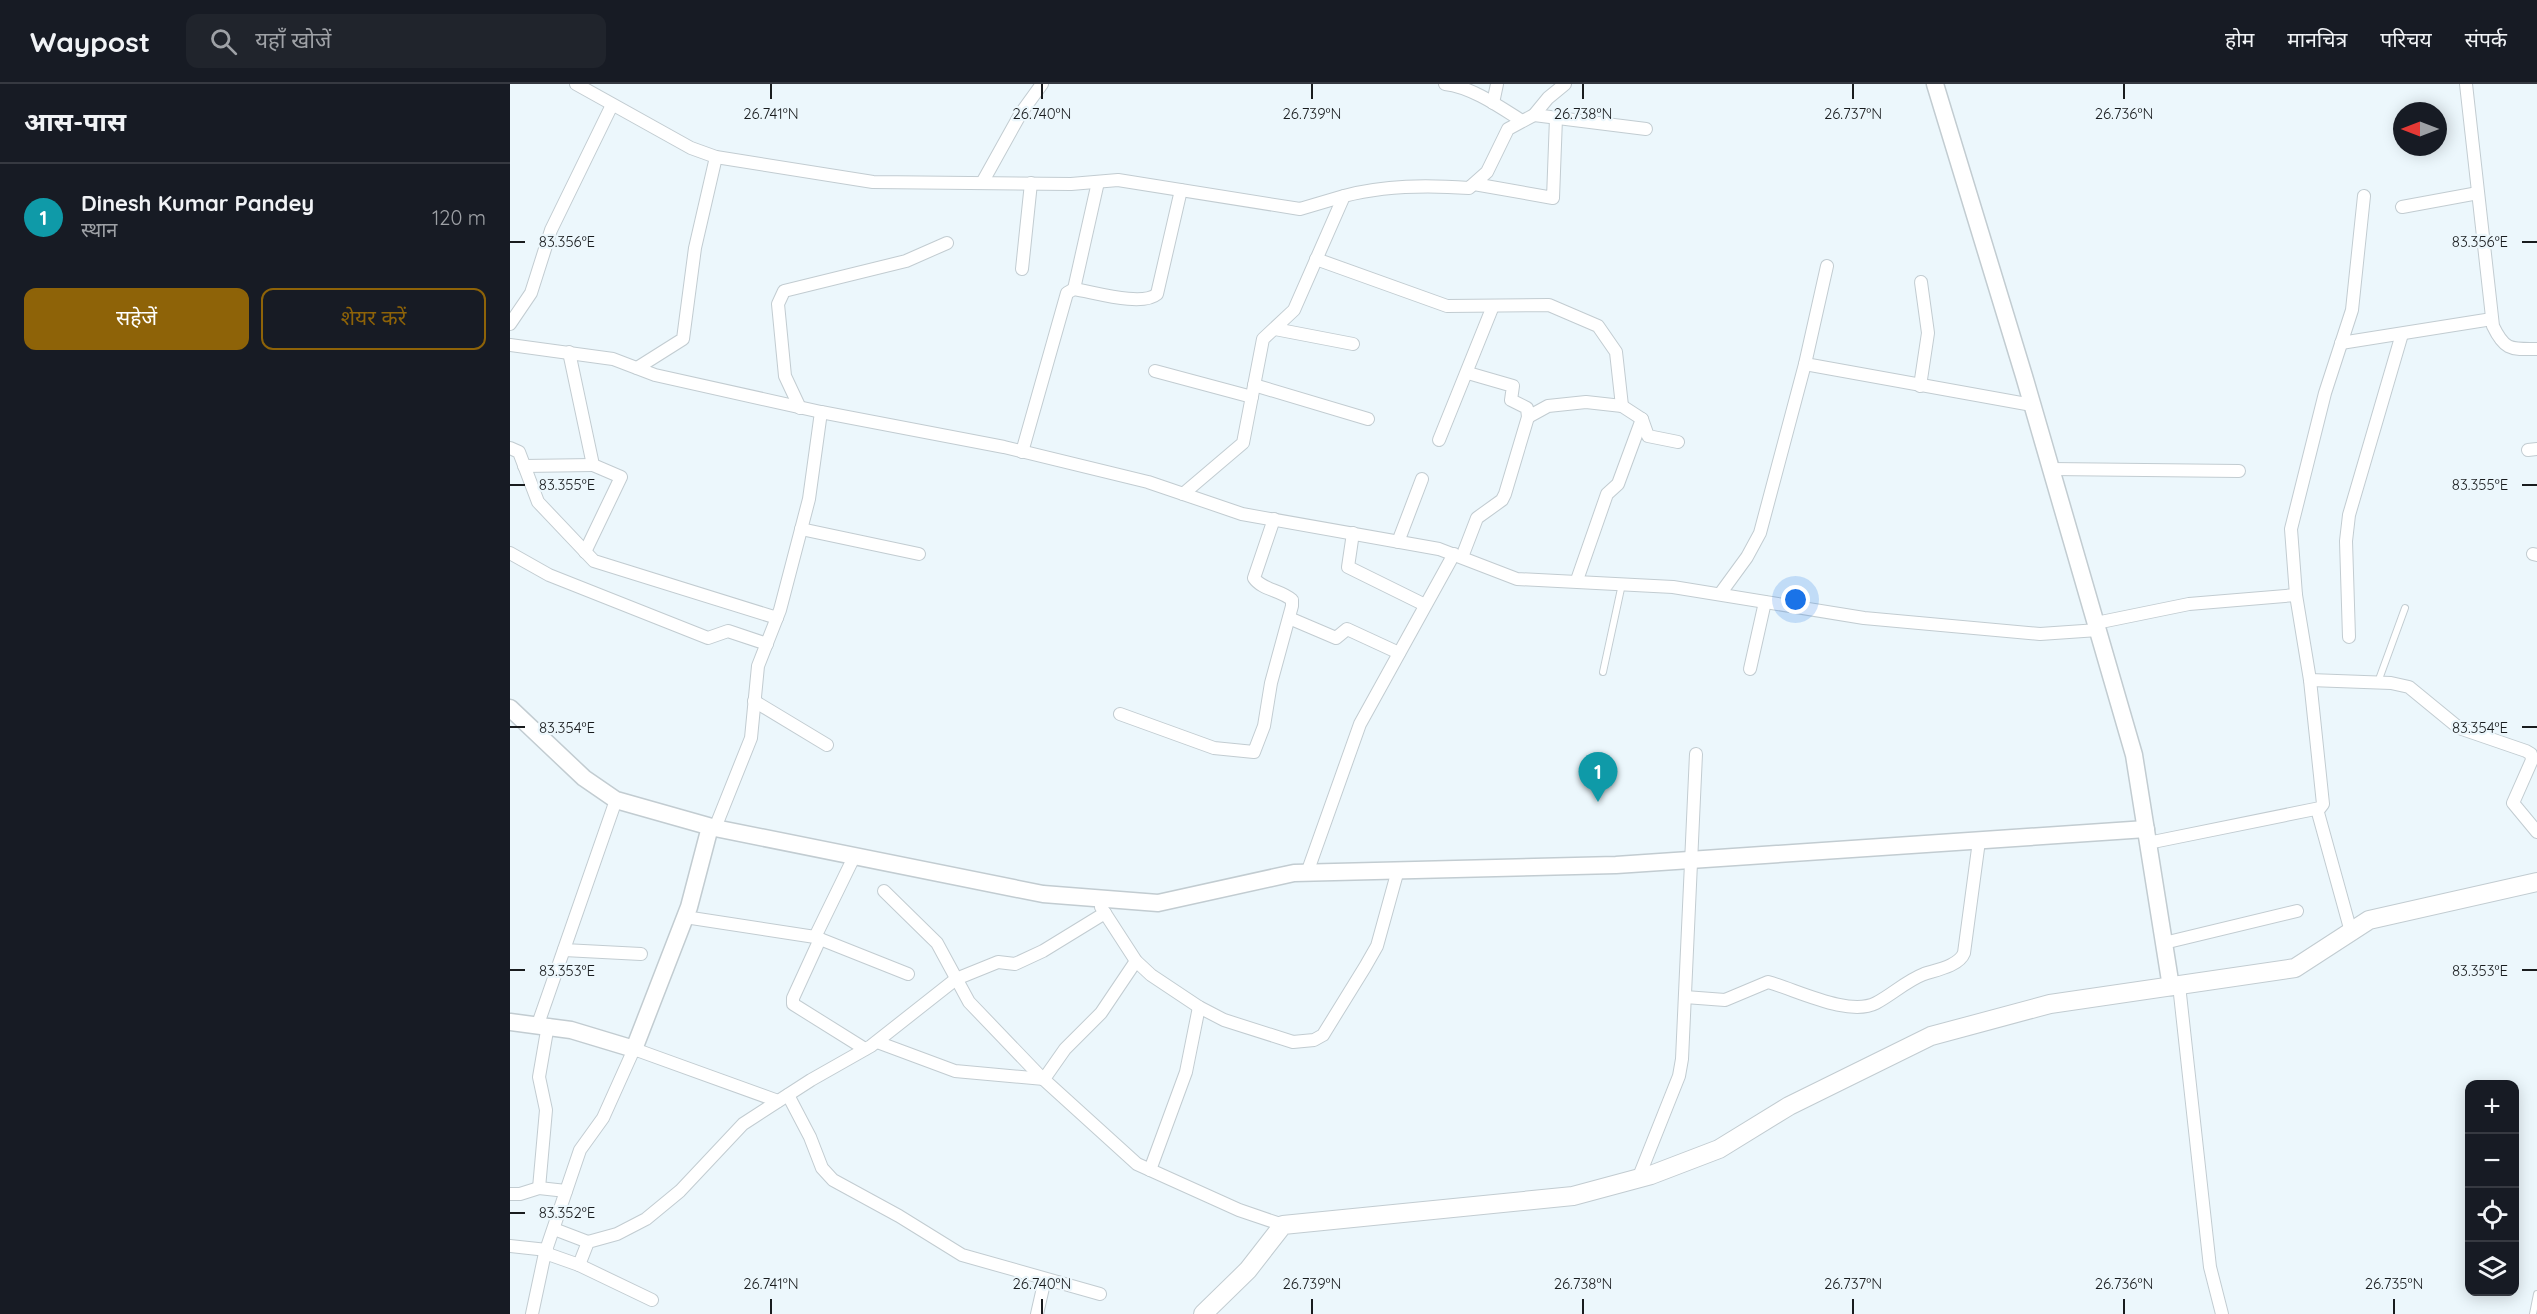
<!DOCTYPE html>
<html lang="hi">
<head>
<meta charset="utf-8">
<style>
	body { margin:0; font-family:Quicksand,"Noto Sans Devanagari",sans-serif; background:#20242c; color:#f1f3f6 }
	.controls { position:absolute; right:18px; bottom:18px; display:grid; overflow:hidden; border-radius:12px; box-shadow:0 3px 15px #0003 }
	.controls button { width:54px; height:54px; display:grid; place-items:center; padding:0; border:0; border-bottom:2px solid #363941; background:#171b24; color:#f1f3f6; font:30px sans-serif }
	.compass { position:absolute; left:1883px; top:18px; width:54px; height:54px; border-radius:50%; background:#171b24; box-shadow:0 3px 15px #0003; rotate:270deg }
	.you { position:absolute; left:1286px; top:516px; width:21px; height:21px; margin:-15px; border:4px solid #fff; border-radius:50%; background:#1a73e8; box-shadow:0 0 0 9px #1a73e833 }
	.badge { display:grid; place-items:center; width:39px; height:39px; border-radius:50%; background:#8e6308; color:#fff; font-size:20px; font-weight:700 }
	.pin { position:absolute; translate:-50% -50px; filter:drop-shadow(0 2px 3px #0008) }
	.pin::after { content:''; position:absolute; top:32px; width:21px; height:18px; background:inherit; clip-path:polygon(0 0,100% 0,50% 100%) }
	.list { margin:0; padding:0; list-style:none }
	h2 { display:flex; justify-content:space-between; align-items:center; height:78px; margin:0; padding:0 24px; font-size:26px }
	h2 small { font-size:20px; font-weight:400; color:#9ea1a6 }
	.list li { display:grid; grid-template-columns:39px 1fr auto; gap:18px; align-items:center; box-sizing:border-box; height:108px; padding:0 24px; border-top:2px solid #363941 }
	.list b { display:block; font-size:22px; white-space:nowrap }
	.list p { margin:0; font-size:20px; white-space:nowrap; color:#9ea1a6 }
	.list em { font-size:20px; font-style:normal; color:#9ea1a6 }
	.actions { display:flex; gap:12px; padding:18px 24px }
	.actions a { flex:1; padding:14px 0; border:2px solid #8e6308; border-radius:12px; text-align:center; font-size:21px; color:#8e6308 }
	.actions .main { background:#8e6308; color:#fff }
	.icon { flex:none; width:33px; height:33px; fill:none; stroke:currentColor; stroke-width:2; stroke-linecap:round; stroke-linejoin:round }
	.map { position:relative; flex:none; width:2027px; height:1230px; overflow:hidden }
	header { display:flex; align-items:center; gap:36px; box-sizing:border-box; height:84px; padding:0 30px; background:#171b24; border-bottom:2px solid #363941 }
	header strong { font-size:28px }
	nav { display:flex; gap:33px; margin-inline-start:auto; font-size:21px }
	.search { width:420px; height:54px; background:#20242c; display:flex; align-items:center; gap:15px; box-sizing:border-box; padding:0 21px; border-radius:12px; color:#9ea1a6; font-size:22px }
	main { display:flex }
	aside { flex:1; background:#171b24 }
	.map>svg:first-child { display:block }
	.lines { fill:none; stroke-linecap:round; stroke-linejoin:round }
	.service-casing { stroke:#c2ccd1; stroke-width:8 }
	.minor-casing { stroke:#c2ccd1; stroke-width:14 }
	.tertiary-casing { stroke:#c2ccd1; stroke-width:19 }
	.secondary-casing { stroke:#c2ccd1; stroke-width:20 }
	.service { stroke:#fff; stroke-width:6 }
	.minor { stroke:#fff; stroke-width:12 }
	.tertiary { stroke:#fff; stroke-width:16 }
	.secondary { stroke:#fff; stroke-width:18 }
	.ticks { fill:none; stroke:#191c1e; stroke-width:2 }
	.ticks-label { font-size:15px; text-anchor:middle; fill:#191c1e; stroke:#ecf7fc; stroke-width:4.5; stroke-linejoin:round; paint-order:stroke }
</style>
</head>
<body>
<header>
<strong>Waypost</strong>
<div class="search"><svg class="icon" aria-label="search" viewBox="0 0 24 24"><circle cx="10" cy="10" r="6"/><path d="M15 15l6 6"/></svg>यहाँ खोजें</div>
<nav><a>होम</a><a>मानचित्र</a><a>परिचय</a><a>संपर्क</a></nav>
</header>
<main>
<aside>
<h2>आस-पास<small></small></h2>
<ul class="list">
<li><span class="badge" style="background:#0f9aa8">1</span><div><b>Dinesh Kumar Pandey</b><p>स्थान</p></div><em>120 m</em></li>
</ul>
<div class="actions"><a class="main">सहेजें</a><a>शेयर करें</a></div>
</aside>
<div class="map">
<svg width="2027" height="1230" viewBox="0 0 2027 1230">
	<rect width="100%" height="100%" fill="#ecf7fc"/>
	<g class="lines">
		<g class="service-casing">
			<g id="service">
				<polyline points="1093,588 1112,500"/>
				<polyline points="1868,598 1895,524"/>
				<polyline points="2023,1230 2027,1210"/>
			</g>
		</g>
		<g class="minor-casing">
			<g id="minor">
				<polyline points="66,0 181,64 206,73 363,98 561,100 608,96 790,125 834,112"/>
				<path d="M935 0C962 3 990 23 1012 37"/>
				<path d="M1956 0 1983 242C1995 267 2001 265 2027 265"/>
				<polyline points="983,19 987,0"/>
				<polyline points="1024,31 1136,45"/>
				<polyline points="472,99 511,29 532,0"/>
				<polyline points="964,100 1043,114 1046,34"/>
				<polyline points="1892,123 1968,109"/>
				<polyline points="806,175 937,222 1039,221 1088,242 1106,268 1112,322"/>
				<polyline points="512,185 521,99"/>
				<polyline points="564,205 588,98"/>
				<polyline points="0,240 21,209 41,146 102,21"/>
				<polyline points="765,245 843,260"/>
				<polyline points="1831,259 1982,235"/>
				<polyline points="0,261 103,275 145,291 311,328 494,363 638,398 732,430 929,465 1007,495 1163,503 1354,534 1530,550 1588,546"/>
				<polyline points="59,268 83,381 111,393 75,468"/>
				<polyline points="1295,280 1522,321"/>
				<polyline points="127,284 173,255 185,164 206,73"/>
				<polyline points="645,287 742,313"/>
				<polyline points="744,301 858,335"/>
				<polyline points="1410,302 1418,249 1411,198"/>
				<polyline points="290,324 275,292 268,220 274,207 396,177 437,159"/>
				<polyline points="1018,333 1038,322 1076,318 1112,322 1132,335 1138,352 1168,358"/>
				<polyline points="929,356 983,222"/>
				<polyline points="0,364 9,368 28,418 84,477 267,534"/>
				<polyline points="2018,366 2027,365"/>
				<path d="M512 368 557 209 564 205C584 208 632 223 647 210L671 106"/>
				<polyline points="14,382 83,381"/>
				<polyline points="1541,385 1729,387"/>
				<path d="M673 410 733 359 753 255 784 226 834 112C875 101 917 101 959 104L977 88 998 45 1024 31 1038 14 1055 0"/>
				<polyline points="291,445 409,470"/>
				<polyline points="843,449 838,483 915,521"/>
				<polyline points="888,458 912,395"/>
				<polyline points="0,469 39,491 198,554 218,547 257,560"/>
				<polyline points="2023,470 2027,471"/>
				<polyline points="952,473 967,434 992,416 995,410 1018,333 1017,324 1001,316 1003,302 958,289"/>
				<polyline points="1067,496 1097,410 1108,400 1132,335"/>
				<polyline points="1210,510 1237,473 1250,449 1295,280 1317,182"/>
				<polyline points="779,534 826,554 837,545 889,569"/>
				<polyline points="1586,539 1679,520 1786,511"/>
				<polyline points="1839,553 1836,457 1839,431 1892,250"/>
				<polyline points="1240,585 1255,518"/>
				<polyline points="1800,596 1881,599 1899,603 1949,644 2016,667 2021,670 2022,676 2003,719 2027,748"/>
				<polyline points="244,617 317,661"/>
				<path d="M610 630 704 664 744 668 754 642 761 599 782 522V516C771 506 752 506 744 494L764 435"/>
				<polyline points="1807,725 1841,848"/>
				<polyline points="205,744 241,654 248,582 270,526 299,415 311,328"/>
				<polyline points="1638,759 1810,724 1813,720 1800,596 1786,511 1781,445 1815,309 1842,226 1854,112"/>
				<polyline points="797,789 850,640 944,470"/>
				<polyline points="374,807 427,859 459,918 530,992 627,1080 729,1126 773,1141"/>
				<polyline points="591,823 626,877 641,891 689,923 714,936 783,958 804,956 813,951 855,883 867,862 888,786"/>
				<polyline points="175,833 305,853 398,890"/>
				<polyline points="305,853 344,773"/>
				<polyline points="310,855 283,914 283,920 355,965"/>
				<polyline points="1654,859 1787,827"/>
				<polyline points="54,866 131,870"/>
				<polyline points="1669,901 1700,1183 1712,1230"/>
				<path d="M1175 913 1215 916 1258 898C1287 906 1339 933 1366 919 1383 910 1396 897 1414 890 1426 886 1449 882 1454 869L1469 757"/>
				<polyline points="28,940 106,716"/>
				<polyline points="367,958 445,987 534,995 555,965 591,929 626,877"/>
				<polyline points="278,1011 300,1053 312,1084 323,1096 389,1132 452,1171 590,1210"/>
				<polyline points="640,1086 676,988 689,923"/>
				<polyline points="1128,1095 1169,992 1172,975 1186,670"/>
				<polyline points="29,1104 36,1026 29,993 38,941"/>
				<polyline points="0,1110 10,1110 29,1104 56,1107"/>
				<polyline points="44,1145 78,1158"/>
				<polyline points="0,1162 37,1166"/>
				<polyline points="35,1169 70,1066 93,1034 124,965 268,1017"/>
				<polyline points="69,1181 142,1216"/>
				<polyline points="22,1230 35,1169 69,1181 78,1158 107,1150 136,1135 170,1107 233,1040 301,996 361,962 446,895 488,878 505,880 533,867 595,829"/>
				<polyline points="527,1230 535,1195"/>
			</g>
		</g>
		<g class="tertiary-casing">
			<g id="tertiary">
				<polyline points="1425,0 1514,292 1624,671 1661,903"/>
				<polyline points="0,624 74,694 106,716 205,744 533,810 648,819 784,789 1106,781 1636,745"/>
				<polyline points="0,938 61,946 124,965 179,823 200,743"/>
			</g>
		</g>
		<g class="secondary-casing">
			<polyline id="secondary" points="693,1230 738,1186 773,1141 1063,1112 1141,1091 1209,1065 1279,1022 1421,952 1540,920 1785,884 1859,836 2027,798"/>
		</g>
		<use href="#service" class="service"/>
		<use href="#minor" class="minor"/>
		<use href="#tertiary" class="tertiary"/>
		<use href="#secondary" class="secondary"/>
	</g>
	<path class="ticks" d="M261 0V15M532 0V15M802 0V15M1073 0V15M1343 0V15M1614 0V15M0 158H15M2012 158H2027M0 401H15M2012 401H2027M0 643H15M2012 643H2027M0 886H15M2012 886H2027M0 1129H15M261 1215V1230M532 1215V1230M802 1215V1230M1073 1215V1230M1343 1215V1230M1614 1215V1230M1884 1215V1230"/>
	<g class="ticks-label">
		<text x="261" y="35">26.741°N</text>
		<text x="532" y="35">26.740°N</text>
		<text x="802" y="35">26.739°N</text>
		<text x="1073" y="35">26.738°N</text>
		<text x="1343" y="35">26.737°N</text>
		<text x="1614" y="35">26.736°N</text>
		<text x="1970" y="163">83.356°E</text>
		<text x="57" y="163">83.356°E</text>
		<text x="1970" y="406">83.355°E</text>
		<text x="57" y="406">83.355°E</text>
		<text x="1970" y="649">83.354°E</text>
		<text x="57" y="649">83.354°E</text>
		<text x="1970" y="892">83.353°E</text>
		<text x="57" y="892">83.353°E</text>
		<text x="57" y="1134">83.352°E</text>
		<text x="261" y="1205">26.741°N</text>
		<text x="532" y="1205">26.740°N</text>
		<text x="802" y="1205">26.739°N</text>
		<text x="1073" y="1205">26.738°N</text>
		<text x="1343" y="1205">26.737°N</text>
		<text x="1614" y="1205">26.736°N</text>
		<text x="1884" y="1205">26.735°N</text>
	</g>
</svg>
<div class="controls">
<button>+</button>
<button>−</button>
<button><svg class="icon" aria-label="locate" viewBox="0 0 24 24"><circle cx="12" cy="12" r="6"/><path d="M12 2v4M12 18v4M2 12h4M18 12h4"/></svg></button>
<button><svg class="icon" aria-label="layers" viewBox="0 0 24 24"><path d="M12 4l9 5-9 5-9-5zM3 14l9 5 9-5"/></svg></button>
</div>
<svg class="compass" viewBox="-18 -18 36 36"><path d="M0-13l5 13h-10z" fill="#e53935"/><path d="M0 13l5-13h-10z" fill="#9ea1a6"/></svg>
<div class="you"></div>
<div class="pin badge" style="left:1088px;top:718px;background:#0f9aa8">1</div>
</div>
</main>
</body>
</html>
